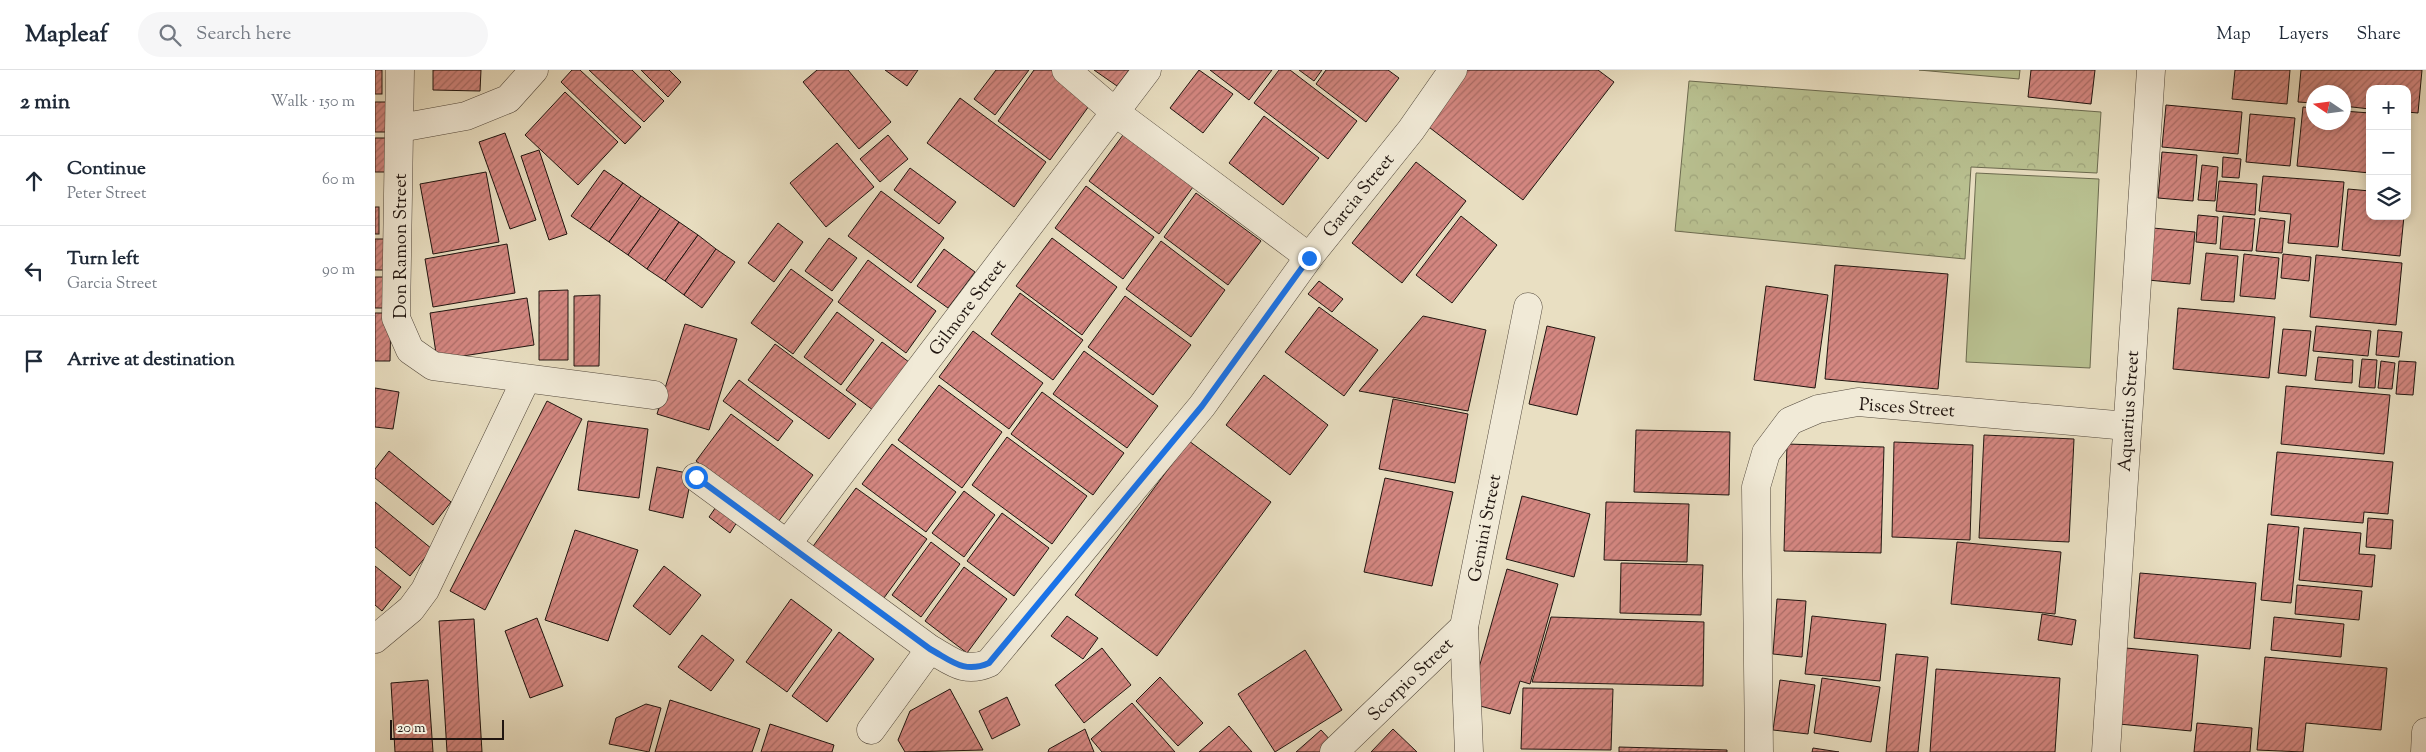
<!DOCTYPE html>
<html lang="en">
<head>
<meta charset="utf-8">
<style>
	body { margin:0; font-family:"Sorts Mill Goudy",serif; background:#f6f6f7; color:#1f2937 }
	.controls { position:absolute; right:15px; top:15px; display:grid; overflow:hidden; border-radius:10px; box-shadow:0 2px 8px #0003 }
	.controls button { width:45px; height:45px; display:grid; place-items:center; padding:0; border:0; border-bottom:1px solid #e0e1e3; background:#fff; color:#1f2937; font:25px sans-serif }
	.compass { position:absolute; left:1931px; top:15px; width:45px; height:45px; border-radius:50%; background:#fff; box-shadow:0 2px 8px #0003; rotate:283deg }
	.scale { position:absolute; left:15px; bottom:12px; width:114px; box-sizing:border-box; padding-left:5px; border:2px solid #201510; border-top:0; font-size:14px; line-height:18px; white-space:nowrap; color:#201510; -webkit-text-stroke:4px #f1ead7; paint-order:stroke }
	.stop { position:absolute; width:15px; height:15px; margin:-11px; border:4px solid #1a73e8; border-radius:50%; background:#fff }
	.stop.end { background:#1a73e8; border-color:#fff; box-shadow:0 1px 5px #0008 }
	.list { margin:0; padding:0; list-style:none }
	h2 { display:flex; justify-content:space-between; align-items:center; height:65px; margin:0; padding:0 20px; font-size:21px }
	h2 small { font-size:16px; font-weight:400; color:#747a83 }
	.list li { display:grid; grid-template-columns:32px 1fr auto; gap:15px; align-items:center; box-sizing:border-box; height:90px; padding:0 20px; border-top:1px solid #e0e1e3 }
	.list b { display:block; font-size:19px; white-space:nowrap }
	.list p { margin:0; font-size:16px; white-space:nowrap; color:#747a83 }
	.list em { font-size:16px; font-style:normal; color:#747a83 }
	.icon { flex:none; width:28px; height:28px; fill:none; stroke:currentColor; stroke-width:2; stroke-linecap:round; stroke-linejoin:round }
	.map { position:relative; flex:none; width:2051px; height:682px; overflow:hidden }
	header { display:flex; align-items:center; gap:30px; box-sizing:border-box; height:70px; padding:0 25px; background:#fff; border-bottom:1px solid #e0e1e3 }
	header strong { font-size:24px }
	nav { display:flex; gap:28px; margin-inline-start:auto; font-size:18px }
	.search { width:350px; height:45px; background:#f6f6f7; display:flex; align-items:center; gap:12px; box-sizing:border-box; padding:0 18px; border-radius:28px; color:#747a83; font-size:19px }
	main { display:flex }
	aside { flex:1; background:#fff }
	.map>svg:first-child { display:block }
	.grass { fill:#b9c191; stroke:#6c6b50 }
	.forest { fill:url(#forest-crowns); stroke:#6c6b50 }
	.building { fill:url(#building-hatch); stroke:#201510 }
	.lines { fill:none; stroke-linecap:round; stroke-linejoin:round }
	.minor-casing { stroke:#52483c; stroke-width:29 }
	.minor { stroke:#f1ead7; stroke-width:28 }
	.route { stroke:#1a73e8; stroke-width:6 }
	.labels { text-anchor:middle; stroke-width:4; stroke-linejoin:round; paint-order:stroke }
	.street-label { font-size:18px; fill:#201510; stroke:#f1ead7 }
</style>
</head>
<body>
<header>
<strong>Mapleaf</strong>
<div class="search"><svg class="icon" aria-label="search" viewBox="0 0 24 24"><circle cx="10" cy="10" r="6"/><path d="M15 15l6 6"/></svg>Search here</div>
<nav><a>Map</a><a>Layers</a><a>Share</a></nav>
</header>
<main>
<aside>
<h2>2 min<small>Walk · 150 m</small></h2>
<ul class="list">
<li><svg class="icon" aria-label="ahead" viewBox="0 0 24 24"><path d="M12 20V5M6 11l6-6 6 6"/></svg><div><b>Continue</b><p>Peter Street</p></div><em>60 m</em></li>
<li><svg class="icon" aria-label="left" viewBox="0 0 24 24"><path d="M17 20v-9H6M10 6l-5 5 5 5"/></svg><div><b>Turn left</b><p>Garcia Street</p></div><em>90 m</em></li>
<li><svg class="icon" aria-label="arrive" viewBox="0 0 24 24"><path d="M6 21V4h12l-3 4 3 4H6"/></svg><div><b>Arrive at destination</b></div></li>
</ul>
</aside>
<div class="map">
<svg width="2051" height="682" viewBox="0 0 2051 682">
	<defs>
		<pattern id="forest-crowns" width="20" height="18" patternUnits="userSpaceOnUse" patternTransform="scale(1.25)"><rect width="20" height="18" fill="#b9c191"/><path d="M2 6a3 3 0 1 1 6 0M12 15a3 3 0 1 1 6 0" fill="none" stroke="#9fa57c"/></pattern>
		<pattern id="building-hatch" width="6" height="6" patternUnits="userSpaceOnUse" patternTransform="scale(1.25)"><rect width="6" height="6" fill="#d48781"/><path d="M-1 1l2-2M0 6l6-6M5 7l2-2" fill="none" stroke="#ac6d68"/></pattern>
	</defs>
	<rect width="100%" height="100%" fill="#e9dfc2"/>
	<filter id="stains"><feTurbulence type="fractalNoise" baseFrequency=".004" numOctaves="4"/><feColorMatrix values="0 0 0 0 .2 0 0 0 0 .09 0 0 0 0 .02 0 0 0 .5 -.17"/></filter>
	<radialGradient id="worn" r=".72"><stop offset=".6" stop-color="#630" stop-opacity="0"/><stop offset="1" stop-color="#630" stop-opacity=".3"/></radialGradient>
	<g class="grass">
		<polygon points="1544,0 1645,0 1644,9"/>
		<polygon points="1601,103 1724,109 1715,298 1591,292"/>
	</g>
	<polygon class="forest" points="1314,11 1726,42 1722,103 1596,97 1590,189 1300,161"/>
	<g class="building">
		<rect x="0" y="0" width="7" height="24"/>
		<polygon points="58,0 106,0 105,21 58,20"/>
		<polygon points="197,0 205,0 266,57 250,74 186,12"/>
		<polygon points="214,0 257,0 289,31 269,52"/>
		<polygon points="266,0 294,0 306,12 293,27"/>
		<polygon points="442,0 473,0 516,52 484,79 428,12"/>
		<polygon points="510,0 543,0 532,16"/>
		<polygon points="621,0 654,0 620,45 599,29"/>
		<polygon points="659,0 679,0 719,29 675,90 623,51"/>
		<polygon points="719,0 754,0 742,16"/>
		<polygon points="824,0 858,24 828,63 795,38"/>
		<polygon points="835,0 897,0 874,30"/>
		<polygon points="904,0 915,0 982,51 953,89 879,33"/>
		<polygon points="924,0 947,0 939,11"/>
		<polygon points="951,0 1013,0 1024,8 991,52 941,14"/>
		<polygon points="1091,0 1223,0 1239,12 1148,130 1050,54"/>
		<polygon points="1656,0 1720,0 1716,34 1653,27"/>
		<polygon points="1860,0 1915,0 1912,34 1857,29"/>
		<polygon points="1926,0 2047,0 2043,43 2032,42 2032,19 1995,19 1995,39 1968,36 1968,22 1938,22 1938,33 1923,32"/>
		<polygon points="190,22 243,72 203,115 150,65"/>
		<polygon points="585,28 671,92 639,137 552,73"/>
		<rect x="0" y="32" width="12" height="30"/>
		<polygon points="1791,35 1867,42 1863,84 1787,77"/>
		<polygon points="1928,37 1938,38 1938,52 1968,52 1968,41 1995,43 1995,103 1922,96"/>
		<polygon points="1875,44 1920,48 1915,96 1871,92"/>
		<polygon points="889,46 944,88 908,135 854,93"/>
		<polygon points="130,63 161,150 135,159 104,72"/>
		<polygon points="513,65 533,89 505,112 485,89"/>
		<polygon points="748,65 818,117 784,164 714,111"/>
		<rect x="0" y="68" width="15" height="34"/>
		<polygon points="462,73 499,117 451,157 415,113"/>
		<polygon points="164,80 192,164 174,170 146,86"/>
		<polygon points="1787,82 1822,85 1818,131 1783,128"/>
		<polygon points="1848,87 1866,89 1864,108 1847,107"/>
		<polygon points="1041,92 1091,131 1027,213 977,173"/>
		<polygon points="1827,95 1843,97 1840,131 1823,130"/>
		<polygon points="535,98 581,132 564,154 519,120"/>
		<polygon points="229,100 248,113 215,159 196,146"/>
		<polygon points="111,102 124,172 58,184 45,114"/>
		<polygon points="1888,106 1969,112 1963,177 1913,173 1916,144 1884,141"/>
		<polygon points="1844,111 1882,114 1880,145 1841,141"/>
		<polygon points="248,113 266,126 234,172 215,159"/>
		<polygon points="711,116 779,167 748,209 680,158"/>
		<polygon points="1973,119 1995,121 1995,146 2029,146 2025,186 1967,180"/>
		<polygon points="506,121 569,168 536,213 473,166"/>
		<polygon points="821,123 886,171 853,215 789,167"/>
		<polygon points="266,126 285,139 253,185 234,172"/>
		<rect x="0" y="137" width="4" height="27"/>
		<polygon points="285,139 304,152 272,199 253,185"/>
		<polygon points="1823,145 1843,147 1841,174 1821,172"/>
		<polygon points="1086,146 1122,175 1077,233 1041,205"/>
		<polygon points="1848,146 1880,149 1877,181 1845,179"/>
		<polygon points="1885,148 1910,151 1907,183 1881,181"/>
		<polygon points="304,152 323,165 290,211 272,199"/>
		<polygon points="403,153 428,172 399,212 373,193"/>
		<polygon points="1778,158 1820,162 1815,214 1773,210"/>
		<polygon points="323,165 341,179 309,225 290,211"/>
		<polygon points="454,168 482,188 457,221 430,201"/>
		<polygon points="677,168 742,217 707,265 641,216"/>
		<rect x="0" y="169" width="13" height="31"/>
		<polygon points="786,171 850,220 816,267 751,219"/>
		<polygon points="132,174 140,223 58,237 50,189"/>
		<polygon points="341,179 360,192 327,238 309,225"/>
		<polygon points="569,179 600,202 573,238 542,216"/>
		<polygon points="1831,183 1863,186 1859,232 1826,230"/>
		<polygon points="1869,184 1904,188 1900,229 1865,226"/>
		<polygon points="1908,184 1936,187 1934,211 1906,208"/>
		<polygon points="1941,185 2027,193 2021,255 1935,247"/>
		<polygon points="493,190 561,241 531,283 463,232"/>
		<polygon points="1460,195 1573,204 1563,319 1450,309"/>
		<polygon points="416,199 458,230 418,284 376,253"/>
		<rect x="0" y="207" width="12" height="31"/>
		<polygon points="944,211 968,229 957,242 933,224"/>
		<polygon points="1391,216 1453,225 1440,318 1379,310"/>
		<polygon points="193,220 193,290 164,290 164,221"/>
		<polygon points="645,223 708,270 678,310 616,264"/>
		<polygon points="225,225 224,296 199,296 199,226"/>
		<polygon points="750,226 816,275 778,325 713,277"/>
		<polygon points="152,228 159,275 62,290 55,243"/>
		<polygon points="944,237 1003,280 969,326 910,282"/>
		<polygon points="1803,238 1900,247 1894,308 1798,299"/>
		<polygon points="462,242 499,270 466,315 429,287"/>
		<polygon points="0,243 16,243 15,291 0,291"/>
		<polygon points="1048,246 1111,260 1093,341 984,321"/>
		<polygon points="310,254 362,269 334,360 282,344"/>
		<polygon points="1172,256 1220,267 1202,345 1154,334"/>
		<polygon points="1941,256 1996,261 1993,286 1938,281"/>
		<polygon points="1908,259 1936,261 1931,306 1903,303"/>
		<polygon points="2003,260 2027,262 2024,287 2001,285"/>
		<polygon points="598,261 668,313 634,359 564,307"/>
		<polygon points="507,272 542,298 506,346 471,320"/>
		<polygon points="400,274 481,334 454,369 373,310"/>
		<polygon points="709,281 783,336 752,378 678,324"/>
		<polygon points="1943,287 1978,290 1977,313 1940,310"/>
		<polygon points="1987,289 2002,290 2000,318 1984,317"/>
		<polygon points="2006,291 2020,293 2017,319 2003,318"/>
		<polygon points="2024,291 2041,292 2038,325 2021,324"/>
		<polygon points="889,305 953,355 915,405 851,355"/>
		<polygon points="364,310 418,351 403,371 348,331"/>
		<polygon points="564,315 627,362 587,418 523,370"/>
		<polygon points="1911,316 2015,325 2009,384 1906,374"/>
		<polygon points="0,318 24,322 18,359 0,357"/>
		<polygon points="667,322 749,383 718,425 636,364"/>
		<polygon points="1018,329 1093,344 1080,413 1004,399"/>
		<polygon points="172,331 207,349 110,540 75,521"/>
		<polygon points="356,344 438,405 403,452 321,391"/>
		<polygon points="213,351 273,359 264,428 203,420"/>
		<polygon points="1261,360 1355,362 1354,425 1259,422"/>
		<polygon points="1609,365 1699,369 1694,472 1604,468"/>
		<polygon points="632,367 712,426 677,474 597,415"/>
		<polygon points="814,371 896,432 782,586 700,525"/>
		<polygon points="1519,372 1598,375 1595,470 1517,467"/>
		<polygon points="517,374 581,422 551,462 487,414"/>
		<polygon points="1412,374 1509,377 1506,483 1409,481"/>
		<polygon points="14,381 76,432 58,455 0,408 0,399"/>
		<polygon points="1902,382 2018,392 2013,444 1989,442 1988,453 1896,445"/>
		<polygon points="282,397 317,404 308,448 274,440"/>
		<polygon points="1010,408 1078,422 1057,516 989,502"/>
		<polygon points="481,418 552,469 506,532 436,479"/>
		<polygon points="589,421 620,445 589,487 557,463"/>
		<polygon points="1147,426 1215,444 1199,507 1131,489"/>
		<polygon points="0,432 57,479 35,506 0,477"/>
		<polygon points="1231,432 1314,434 1312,492 1229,490"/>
		<polygon points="343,434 364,449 355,463 334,447"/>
		<polygon points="627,443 674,478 639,526 592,491"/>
		<polygon points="1993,448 2018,450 2016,479 1991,477"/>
		<polygon points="1893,454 1924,457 1916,533 1886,530"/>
		<polygon points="1929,458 1986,463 1984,484 2000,485 1997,517 1924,510"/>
		<polygon points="200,460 263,480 233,571 170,550"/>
		<polygon points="556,472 585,494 546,547 517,525"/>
		<polygon points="1582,472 1686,482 1680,544 1576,534"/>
		<polygon points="1246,493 1328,495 1326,545 1245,543"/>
		<polygon points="0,496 26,517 7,541 0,535"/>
		<polygon points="289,496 326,525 295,565 258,536"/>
		<polygon points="589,497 632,529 592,583 550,551"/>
		<polygon points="1132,499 1183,514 1155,614 1145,611 1135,644 1094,633"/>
		<polygon points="1765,503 1881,513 1875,579 1759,568"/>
		<polygon points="1922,515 1987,521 1984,550 1920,544"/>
		<polygon points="416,529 457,560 412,622 371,592"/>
		<polygon points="1402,529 1431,531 1427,587 1398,584"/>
		<polygon points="1667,544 1701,550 1697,575 1663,570"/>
		<polygon points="692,546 723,568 708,589 676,566"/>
		<polygon points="1437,546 1511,554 1505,611 1430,604"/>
		<polygon points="1176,547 1329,552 1328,616 1157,612"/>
		<polygon points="1899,547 1969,554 1966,587 1896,580"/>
		<polygon points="162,548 188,616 155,628 130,561"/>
		<polygon points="99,549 107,682 72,682 64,551"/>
		<polygon points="464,562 499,589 452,652 417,626"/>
		<polygon points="327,565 359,590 336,621 303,597"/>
		<polygon points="727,578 756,615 709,653 680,615"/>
		<polygon points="1751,578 1823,585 1816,661 1744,654"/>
		<polygon points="930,580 967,640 900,682 863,624"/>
		<polygon points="1521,584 1553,587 1543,682 1511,682"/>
		<polygon points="1890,587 2012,598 2006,660 1931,653 1928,682 1882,680"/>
		<polygon points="1561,599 1685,608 1680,682 1555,682"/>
		<polygon points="785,607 828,653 803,676 761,631"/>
		<polygon points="1447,608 1505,617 1496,672 1439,663"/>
		<polygon points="53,610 58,682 20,682 16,613"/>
		<polygon points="1405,610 1440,615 1433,664 1398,660"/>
		<polygon points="1148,618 1238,619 1236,680 1146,679"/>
		<polygon points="575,619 608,680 530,682 523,670 535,641"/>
		<polygon points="632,627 645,655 617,669 604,641"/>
		<polygon points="295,630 385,659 377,682 280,682"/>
		<polygon points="757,633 800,682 727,682 716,669"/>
		<polygon points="271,634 286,638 274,682 234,674 241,648"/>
		<polygon points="1822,653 1877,658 1875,682 1819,682"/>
		<polygon points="395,654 459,675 457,682 386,682"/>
		<polygon points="854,656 877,682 824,682"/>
		<polygon points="710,659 719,682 673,682 674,679"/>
		<polygon points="1018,659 1042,682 996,682"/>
		<polygon points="946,660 959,674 950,682 921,682"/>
		<polygon points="1244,677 1352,680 1352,682 1244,682"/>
		<polygon points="1438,678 1464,682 1437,682"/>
	</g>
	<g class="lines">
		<g class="minor-casing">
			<g id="minor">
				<polyline points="25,0 21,248 35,280 58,296 279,325"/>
				<polyline points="691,0 740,42 934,187"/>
				<polyline points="25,58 91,46 133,29 159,0"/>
				<path d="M321 407 555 579C577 591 589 604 614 593L827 336 934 187 1036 60 1078 0"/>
				<polyline points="412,474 772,0"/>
				<polyline points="0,569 36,539 50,520 151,309"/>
				<polyline points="496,660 555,579"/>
				<polyline points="959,682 1089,557"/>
				<polyline points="1094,682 1089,557 1153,237"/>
				<polyline points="1384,682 1381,417 1391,383 1415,351 1443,339 1483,332 1752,356"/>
				<polyline points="1731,682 1776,0"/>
				<polyline points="2050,682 2051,662"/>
			</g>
		</g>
		<use href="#minor" class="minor"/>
	</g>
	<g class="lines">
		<path class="route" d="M321 407 555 579C577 591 589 604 614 593L827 336 934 188"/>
	</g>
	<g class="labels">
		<g class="street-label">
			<text transform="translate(983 125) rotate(-51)" y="6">Garcia Street</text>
			<text transform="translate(25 176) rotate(-90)" y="6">Don Ramon Street</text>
			<text transform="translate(592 237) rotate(-53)" y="6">Gilmore Street</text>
			<text transform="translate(1532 337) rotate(4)" y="6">Pisces Street</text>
			<text transform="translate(1753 341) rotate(-86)" y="6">Aquarius Street</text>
			<text transform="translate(1109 458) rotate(-79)" y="6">Gemini Street</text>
			<text transform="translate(1035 609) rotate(-44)" y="6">Scorpio Street</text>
		</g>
	</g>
	<rect width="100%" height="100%" filter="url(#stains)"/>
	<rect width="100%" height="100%" fill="url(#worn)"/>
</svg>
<div class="controls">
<button>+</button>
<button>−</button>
<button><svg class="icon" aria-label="layers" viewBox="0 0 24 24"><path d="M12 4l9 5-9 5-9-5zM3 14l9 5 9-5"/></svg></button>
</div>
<svg class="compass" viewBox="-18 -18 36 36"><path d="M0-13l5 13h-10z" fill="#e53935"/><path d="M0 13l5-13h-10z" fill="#747a83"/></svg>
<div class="scale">20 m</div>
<div class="stop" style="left:321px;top:407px"></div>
<div class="stop end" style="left:934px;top:188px"></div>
</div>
</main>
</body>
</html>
